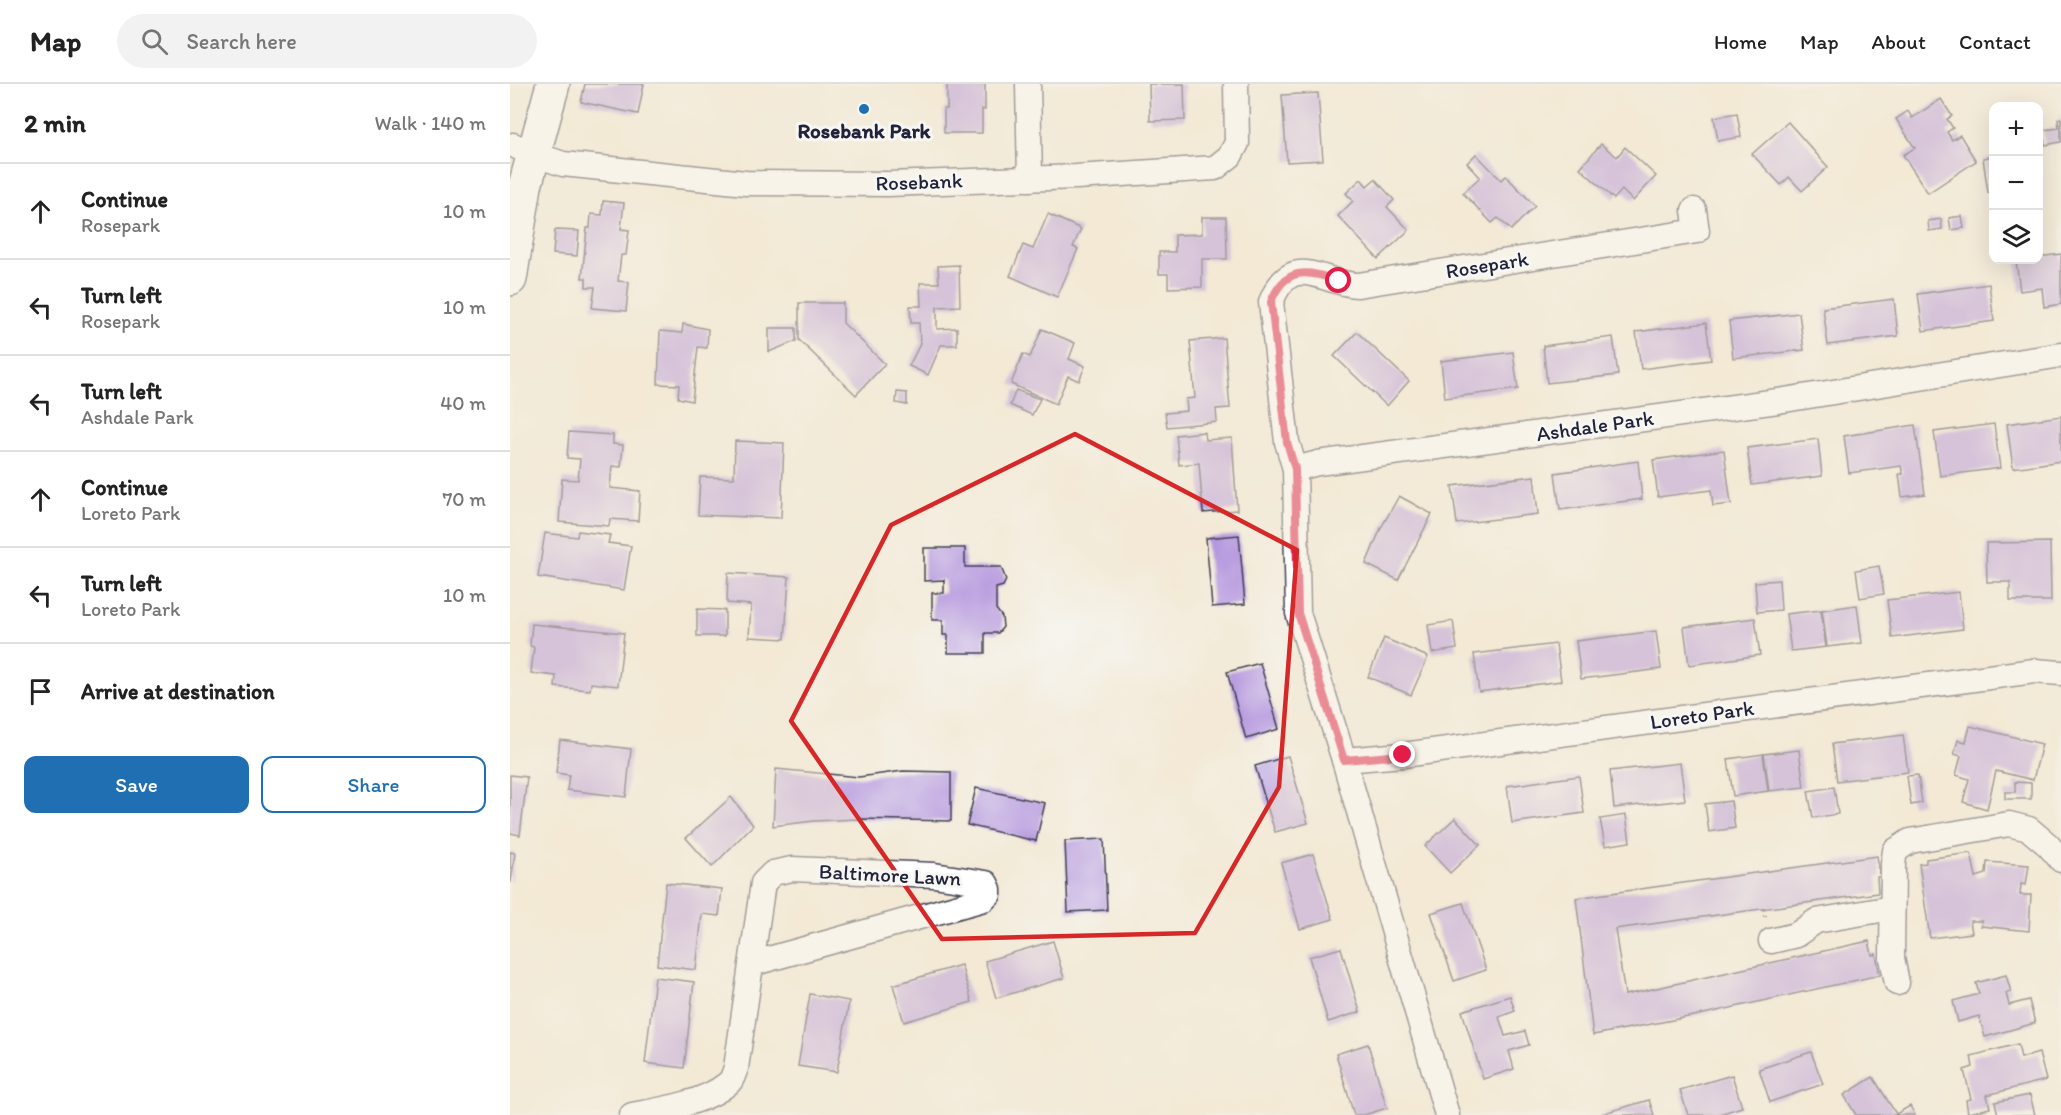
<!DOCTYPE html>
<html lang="en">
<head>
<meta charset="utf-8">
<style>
	body { margin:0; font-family:Itim,sans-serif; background:#f2f2f2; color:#222 }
	.controls { position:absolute; right:18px; top:18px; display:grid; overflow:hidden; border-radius:12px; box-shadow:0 6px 24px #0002 }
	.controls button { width:54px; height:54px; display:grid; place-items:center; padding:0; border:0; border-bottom:2px solid #e0e0e0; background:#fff; color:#222; font:30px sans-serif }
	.stop { position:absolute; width:18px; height:18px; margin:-14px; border:4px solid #e11d48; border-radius:50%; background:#fff }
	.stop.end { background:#e11d48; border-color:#fff; box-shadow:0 2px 6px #0008 }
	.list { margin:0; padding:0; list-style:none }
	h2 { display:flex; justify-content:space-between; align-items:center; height:78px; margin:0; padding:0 24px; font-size:26px }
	h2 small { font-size:20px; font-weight:400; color:#767676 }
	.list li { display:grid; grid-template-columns:39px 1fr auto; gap:18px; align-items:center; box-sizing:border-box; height:96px; padding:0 24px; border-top:2px solid #e0e0e0 }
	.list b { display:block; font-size:22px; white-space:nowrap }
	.list p { margin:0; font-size:20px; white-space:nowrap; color:#767676 }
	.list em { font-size:20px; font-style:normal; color:#767676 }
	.actions { display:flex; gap:12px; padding:18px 24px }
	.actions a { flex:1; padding:14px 0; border:2px solid #1f6fb2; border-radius:12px; text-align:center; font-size:21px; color:#1f6fb2 }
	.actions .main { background:#1f6fb2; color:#fff }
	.icon { flex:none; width:33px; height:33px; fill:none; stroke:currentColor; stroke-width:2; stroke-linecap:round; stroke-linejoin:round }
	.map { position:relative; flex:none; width:1551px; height:1031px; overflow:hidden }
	header { display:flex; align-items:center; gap:36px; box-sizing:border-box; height:84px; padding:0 30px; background:#fff; border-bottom:2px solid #e0e0e0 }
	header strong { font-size:28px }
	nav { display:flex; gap:33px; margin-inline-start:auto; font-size:21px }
	.search { width:420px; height:54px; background:#f2f2f2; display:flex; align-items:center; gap:15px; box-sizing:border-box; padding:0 21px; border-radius:33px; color:#767676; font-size:22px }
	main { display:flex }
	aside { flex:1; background:#fff }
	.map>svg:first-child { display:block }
	.building { fill:#b495de }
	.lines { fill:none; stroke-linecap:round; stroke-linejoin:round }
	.street-casing { stroke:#414052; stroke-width:27 }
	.secondary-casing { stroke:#414052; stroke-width:36 }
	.path { stroke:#414052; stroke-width:4; stroke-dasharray:1.5 4.5; stroke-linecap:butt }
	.street { stroke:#fff; stroke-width:24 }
	.secondary { stroke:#fff; stroke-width:33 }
	.route { stroke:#e11d48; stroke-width:8 }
	.marked { fill:none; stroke:#d62828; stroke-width:4.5; stroke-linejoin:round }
	.poi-dot { fill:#1f6fb2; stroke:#f6f6f2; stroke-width:2 }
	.labels { text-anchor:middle; stroke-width:6; stroke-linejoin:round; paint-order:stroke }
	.poi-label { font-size:21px; font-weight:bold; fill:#22223b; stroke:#f6f6f2 }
	.street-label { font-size:21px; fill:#22223b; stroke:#f6f6f2 }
</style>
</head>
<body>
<header>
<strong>Map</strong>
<div class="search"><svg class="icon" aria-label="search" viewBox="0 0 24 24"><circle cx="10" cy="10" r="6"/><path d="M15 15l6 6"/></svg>Search here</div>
<nav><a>Home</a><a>Map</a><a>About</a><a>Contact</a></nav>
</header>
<main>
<aside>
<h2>2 min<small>Walk · 140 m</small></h2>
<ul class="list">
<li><svg class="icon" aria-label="ahead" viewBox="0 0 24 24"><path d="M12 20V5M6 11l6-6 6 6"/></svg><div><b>Continue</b><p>Rosepark</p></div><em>10 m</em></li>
<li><svg class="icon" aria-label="left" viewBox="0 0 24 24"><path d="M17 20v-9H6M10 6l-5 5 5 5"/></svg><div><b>Turn left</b><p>Rosepark</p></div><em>10 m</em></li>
<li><svg class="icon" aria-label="left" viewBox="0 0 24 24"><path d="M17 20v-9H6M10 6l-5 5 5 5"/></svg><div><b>Turn left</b><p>Ashdale Park</p></div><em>40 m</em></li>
<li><svg class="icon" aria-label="ahead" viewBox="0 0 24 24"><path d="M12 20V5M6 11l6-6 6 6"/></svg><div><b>Continue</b><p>Loreto Park</p></div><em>70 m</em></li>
<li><svg class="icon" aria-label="left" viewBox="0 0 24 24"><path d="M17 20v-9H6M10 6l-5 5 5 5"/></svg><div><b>Turn left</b><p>Loreto Park</p></div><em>10 m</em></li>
<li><svg class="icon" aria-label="arrive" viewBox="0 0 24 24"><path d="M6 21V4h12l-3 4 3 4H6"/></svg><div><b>Arrive at destination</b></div></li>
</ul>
<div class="actions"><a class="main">Save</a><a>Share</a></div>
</aside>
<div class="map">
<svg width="1551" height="1031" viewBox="0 0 1551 1031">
	<rect width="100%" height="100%" fill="#f6f6f2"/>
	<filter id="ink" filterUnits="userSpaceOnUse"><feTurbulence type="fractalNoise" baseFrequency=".0167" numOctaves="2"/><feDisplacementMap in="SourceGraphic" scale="12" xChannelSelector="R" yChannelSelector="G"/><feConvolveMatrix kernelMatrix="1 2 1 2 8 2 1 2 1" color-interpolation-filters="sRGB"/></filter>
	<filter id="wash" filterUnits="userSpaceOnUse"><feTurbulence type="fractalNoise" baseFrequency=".008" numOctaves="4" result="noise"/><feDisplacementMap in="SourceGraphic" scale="24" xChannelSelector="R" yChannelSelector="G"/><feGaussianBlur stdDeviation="1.35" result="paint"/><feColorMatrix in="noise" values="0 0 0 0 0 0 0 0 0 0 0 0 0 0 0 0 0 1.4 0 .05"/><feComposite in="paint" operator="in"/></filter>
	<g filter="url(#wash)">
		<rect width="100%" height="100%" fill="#f3e9d6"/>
		<g id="blocks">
			<g class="building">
				<polygon points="75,0 134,0 128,30 71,18"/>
				<polygon points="437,0 475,0 475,26 472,25 472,49 434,49 434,25 437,25"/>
				<polygon points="639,0 674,0 675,36 640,37"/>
				<polygon points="808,9 813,76 777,78 772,11"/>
				<polygon points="1431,15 1442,32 1437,35 1443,44 1437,48 1442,56 1450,51 1466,77 1418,109 1393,71 1405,64 1386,35 1398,27 1402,34"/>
				<polygon points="1227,29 1231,53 1208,57 1204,33"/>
				<polygon points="1551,34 1551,58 1535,61 1533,46 1549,44 1548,35"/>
				<polygon points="1278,38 1318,83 1292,107 1279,93 1271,101 1242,70"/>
				<polygon points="1091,60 1107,73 1115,63 1146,92 1123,117 1112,106 1104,115 1070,84"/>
				<polygon points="966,70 991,96 996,92 1025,122 1001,146 988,134 982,139 953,109 970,93 957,79"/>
				<polygon points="1484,72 1484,109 1478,109 1473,74"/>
				<polygon points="851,95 857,102 865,95 884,116 877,123 899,146 868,175 828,132 843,117 836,109"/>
				<polygon points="93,117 114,119 111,145 119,146 116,171 111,171 108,197 119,198 116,227 82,224 85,203 76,203 76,194 72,194 77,144 80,144 81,130 92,131"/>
				<polygon points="538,130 571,145 563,163 568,165 547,213 500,192 513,161 523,165"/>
				<polygon points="1452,132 1454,144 1441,146 1439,134"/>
				<polygon points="692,133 716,133 717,175 692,175 692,203 658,204 658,190 649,190 649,168 665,168 665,151 692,150"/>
				<polygon points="1431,135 1432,145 1419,147 1418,137"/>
				<polygon points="45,146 69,147 67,172 43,170"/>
				<polygon points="1551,170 1551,220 1534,223 1532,204 1510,207 1506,177 1528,176 1528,173"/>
				<polygon points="449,181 450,222 427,223 427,245 447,244 447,261 431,261 418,291 399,282 410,260 409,239 401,239 400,222 411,222 410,199 429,199 428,182"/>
				<polygon points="1479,200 1484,237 1413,247 1408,210"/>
				<polygon points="1384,215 1388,252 1318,261 1313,224"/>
				<polygon points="289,219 333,219 333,239 375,280 346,311 289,256"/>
				<polygon points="1289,229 1294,266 1223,274 1219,237"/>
				<polygon points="1196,239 1201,276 1131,285 1126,248"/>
				<polygon points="173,240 198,245 197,264 188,263 182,317 168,314 169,301 148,300 150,247 172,249"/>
				<polygon points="259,244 286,244 286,257 259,268"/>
				<polygon points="532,245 565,259 559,275 575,282 569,297 558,292 546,320 501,300 513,270 520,273"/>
				<polygon points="847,248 899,297 877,322 824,272"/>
				<polygon points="1103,253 1108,291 1037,299 1033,262"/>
				<polygon points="714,254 720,324 706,325 707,338 657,343 655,329 677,327 676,315 685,314 680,257"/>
				<polygon points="1003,268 1008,305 935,314 931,277"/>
				<polygon points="506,306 530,315 522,331 500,321"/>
				<polygon points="387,308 397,309 397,321 386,319"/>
				<polygon points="1551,332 1551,377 1503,384 1497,340"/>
				<polygon points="1484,340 1490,384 1430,392 1424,348"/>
				<polygon points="1405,341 1415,410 1392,413 1389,390 1393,390 1391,382 1339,389 1334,352"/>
				<polygon points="59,348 103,351 103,360 113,361 111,383 102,382 100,404 130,407 128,437 100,435 99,442 49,438 52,395 68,396 70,375 57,374"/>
				<polygon points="694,348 695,356 722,354 727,426 693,429 689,379 669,381 666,351"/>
				<polygon points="1308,355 1312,392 1242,401 1237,364"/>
				<polygon points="225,357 274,359 271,434 188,431 190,393 224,394"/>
				<polygon points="1214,366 1221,420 1203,422 1201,406 1148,413 1143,376"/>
				<polygon points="1128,377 1132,415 1050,426 1045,389"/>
				<polygon points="1024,392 1028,430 947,440 942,402"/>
				<polygon points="889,412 922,430 888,496 856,480 871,444"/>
				<polygon points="68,447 100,451 98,459 121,462 114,506 28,493 35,449 67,453"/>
				<polygon points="729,451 735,520 702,523 696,454"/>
				<polygon points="1540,458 1541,517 1500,517 1500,498 1477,498 1476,459"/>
				<polygon points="414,464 455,464 455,483 491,483 496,496 493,502 486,504 486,525 492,533 493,543 488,549 475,549 475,569 438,569 438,551 433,551 433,536 422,536 422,509 434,509 434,496 414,497"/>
				<polygon points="1369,482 1374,510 1350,514 1346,486"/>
				<polygon points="218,489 279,493 275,555 239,553 241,521 217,519"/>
				<polygon points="1269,496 1271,526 1247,528 1245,498"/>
				<polygon points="1449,508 1453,545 1382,554 1377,516"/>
				<polygon points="1347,521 1352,559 1317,563 1312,526"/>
				<polygon points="187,525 215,526 215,552 187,552"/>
				<polygon points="1311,526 1316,563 1281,567 1276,530"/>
				<polygon points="1245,534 1250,571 1179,581 1174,543"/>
				<polygon points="943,537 947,565 922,569 918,541"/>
				<polygon points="22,540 114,549 108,602 81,599 80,606 45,603 46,592 21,589 24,563 20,562"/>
				<polygon points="1146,547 1151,585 1071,595 1066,557"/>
				<polygon points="874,554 918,573 901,611 858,593"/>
				<polygon points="1046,560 1051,597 969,608 964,570"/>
				<polygon points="750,579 769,645 736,655 717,588"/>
				<polygon points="1460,642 1532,660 1523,696 1486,687 1477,725 1453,718 1459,695 1446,691 1451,672 1444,670 1448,656 1456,658"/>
				<polygon points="1393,651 1398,688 1327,697 1322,660"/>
				<polygon points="50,656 121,665 116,713 57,706 59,691 46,689"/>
				<polygon points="1289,666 1294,703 1259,707 1254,670"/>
				<polygon points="1253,670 1258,707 1223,712 1218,675"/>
				<polygon points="778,672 798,739 765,748 745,682"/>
				<polygon points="1170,679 1175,716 1104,724 1100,687"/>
				<polygon points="266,685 349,693 393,687 441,688 441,737 349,735 304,737 263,742"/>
				<polygon points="0,691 17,693 10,751 0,749"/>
				<polygon points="1408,691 1412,719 1401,721 1397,692"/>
				<polygon points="1069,692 1074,729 1002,739 997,702"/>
				<polygon points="1505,698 1521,699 1521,715 1495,715 1495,708 1505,708"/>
				<polygon points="1324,703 1328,730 1303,734 1298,707"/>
				<polygon points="466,704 535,719 526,757 457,741"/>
				<polygon points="221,713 243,741 202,783 176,754"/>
				<polygon points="1221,717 1225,744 1199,748 1195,720"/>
				<polygon points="1116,731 1120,758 1095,762 1090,735"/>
				<polygon points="945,734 970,761 940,789 915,762"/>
				<polygon points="594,755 597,826 558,828 555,757"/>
				<polygon points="0,768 5,769 1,798 0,798"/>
				<polygon points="1461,769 1466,793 1476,790 1477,778 1519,781 1516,801 1511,800 1510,811 1521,811 1519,847 1471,842 1472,837 1460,837 1462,849 1420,854 1409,780 1416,779 1416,775"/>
				<polygon points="803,770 823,835 790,845 771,779"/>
				<polygon points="1367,772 1370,793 1367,793 1368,809 1105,845 1115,911 1359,857 1362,871 1366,870 1370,891 1189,931 1083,951 1066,814"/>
				<polygon points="156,799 212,805 209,832 192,830 186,886 147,881"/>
				<polygon points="953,819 976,886 944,897 921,829"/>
				<polygon points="543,857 554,894 486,914 475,877"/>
				<polygon points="831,864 850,928 818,938 799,873"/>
				<polygon points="451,881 462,918 394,938 383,901"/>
				<polygon points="1496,891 1501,908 1496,909 1499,921 1519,916 1525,939 1475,953 1469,932 1448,938 1443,917 1469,910 1466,899"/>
				<polygon points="145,893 184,898 174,984 135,979"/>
				<polygon points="300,910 339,917 327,988 288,982"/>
				<polygon points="1000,912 1005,927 989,933 995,952 1015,947 1019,961 999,967 1004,985 973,995 952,927"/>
				<polygon points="858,960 877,1024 854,1031 844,1031 826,970"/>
				<polygon points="1508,960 1511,974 1529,969 1536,996 1477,1011 1480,1024 1458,1029 1456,1016 1461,1015 1454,986 1463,983 1461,972"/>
				<polygon points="1301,968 1313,1000 1260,1018 1249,985"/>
				<polygon points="1222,991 1232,1023 1206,1031 1178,1031 1170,1006"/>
				<polygon points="1363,993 1386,1030 1400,1022 1405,1031 1346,1031 1334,1011"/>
				<polygon points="1520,1011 1525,1031 1488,1031 1485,1018"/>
				<polygon points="1139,1016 1144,1031 1091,1031 1091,1030"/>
			</g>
		</g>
	</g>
	<g filter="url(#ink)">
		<use href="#blocks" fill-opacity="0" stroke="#414052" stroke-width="1.5"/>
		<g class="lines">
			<g class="street-casing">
				<g id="street">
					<polyline points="518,0 520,95"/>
					<polyline points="3,61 23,70 53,80 236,99 378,100 566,93 705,84 720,72 727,59 726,0"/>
					<path d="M1184 126 1187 147 848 201C812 200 782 165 761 218L777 358 785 385 808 379 1268 317 1551 271"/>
					<polyline points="785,385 788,529 834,676 937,1031"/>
					<polyline points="834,676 893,671 1524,587 1551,589"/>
					<polyline points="1261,857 1286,851 1306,837 1382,824"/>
					<polyline points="1387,899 1382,874 1383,780 1385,767 1400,757 1499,740 1519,745 1538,761 1551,776"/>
					<path d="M122 1031C150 1026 195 1019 217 1000 222 997 224 989 226 984L253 799 263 789 282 785 424 791 476 799 479 805V810L474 815 241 880"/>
				</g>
			</g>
			<g class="secondary-casing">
				<polyline id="secondary" points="0,195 15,102 43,0"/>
			</g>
			<polyline class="path" points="1254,825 1255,834"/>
			<use href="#street" class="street"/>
			<use href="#secondary" class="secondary"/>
		</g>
	</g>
	<g class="lines" filter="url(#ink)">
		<path class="route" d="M829 197C797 186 775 182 761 218L777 358 785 385 788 529 834 676 893 671"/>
	</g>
	<path d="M0 0H1551V1031H0ZM565 350 787 466 769 703 685 849 432 855 281 637 381 441Z" fill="#f3e9d6" fill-opacity=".55" fill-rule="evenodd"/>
	<path class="marked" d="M565 350 787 466 769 703 685 849 432 855 281 637 381 441Z"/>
	<circle class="poi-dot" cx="354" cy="25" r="6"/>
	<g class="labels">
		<g class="poi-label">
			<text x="354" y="54">Rosebank Park</text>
		</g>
		<g class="street-label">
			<text transform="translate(409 98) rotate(-2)" y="7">Rosebank</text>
			<text transform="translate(977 181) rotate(-9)" y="7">Rosepark</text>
			<text transform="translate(1085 342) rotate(-8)" y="7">Ashdale Park</text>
			<text transform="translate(1192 631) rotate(-8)" y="7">Loreto Park</text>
			<text transform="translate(380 791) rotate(3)" y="7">Baltimore Lawn</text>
		</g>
	</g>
</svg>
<div class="controls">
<button>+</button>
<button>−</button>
<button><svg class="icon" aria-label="layers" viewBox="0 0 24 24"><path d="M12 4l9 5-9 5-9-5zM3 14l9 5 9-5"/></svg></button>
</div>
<div class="stop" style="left:829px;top:197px"></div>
<div class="stop end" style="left:893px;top:671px"></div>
</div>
</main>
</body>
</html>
